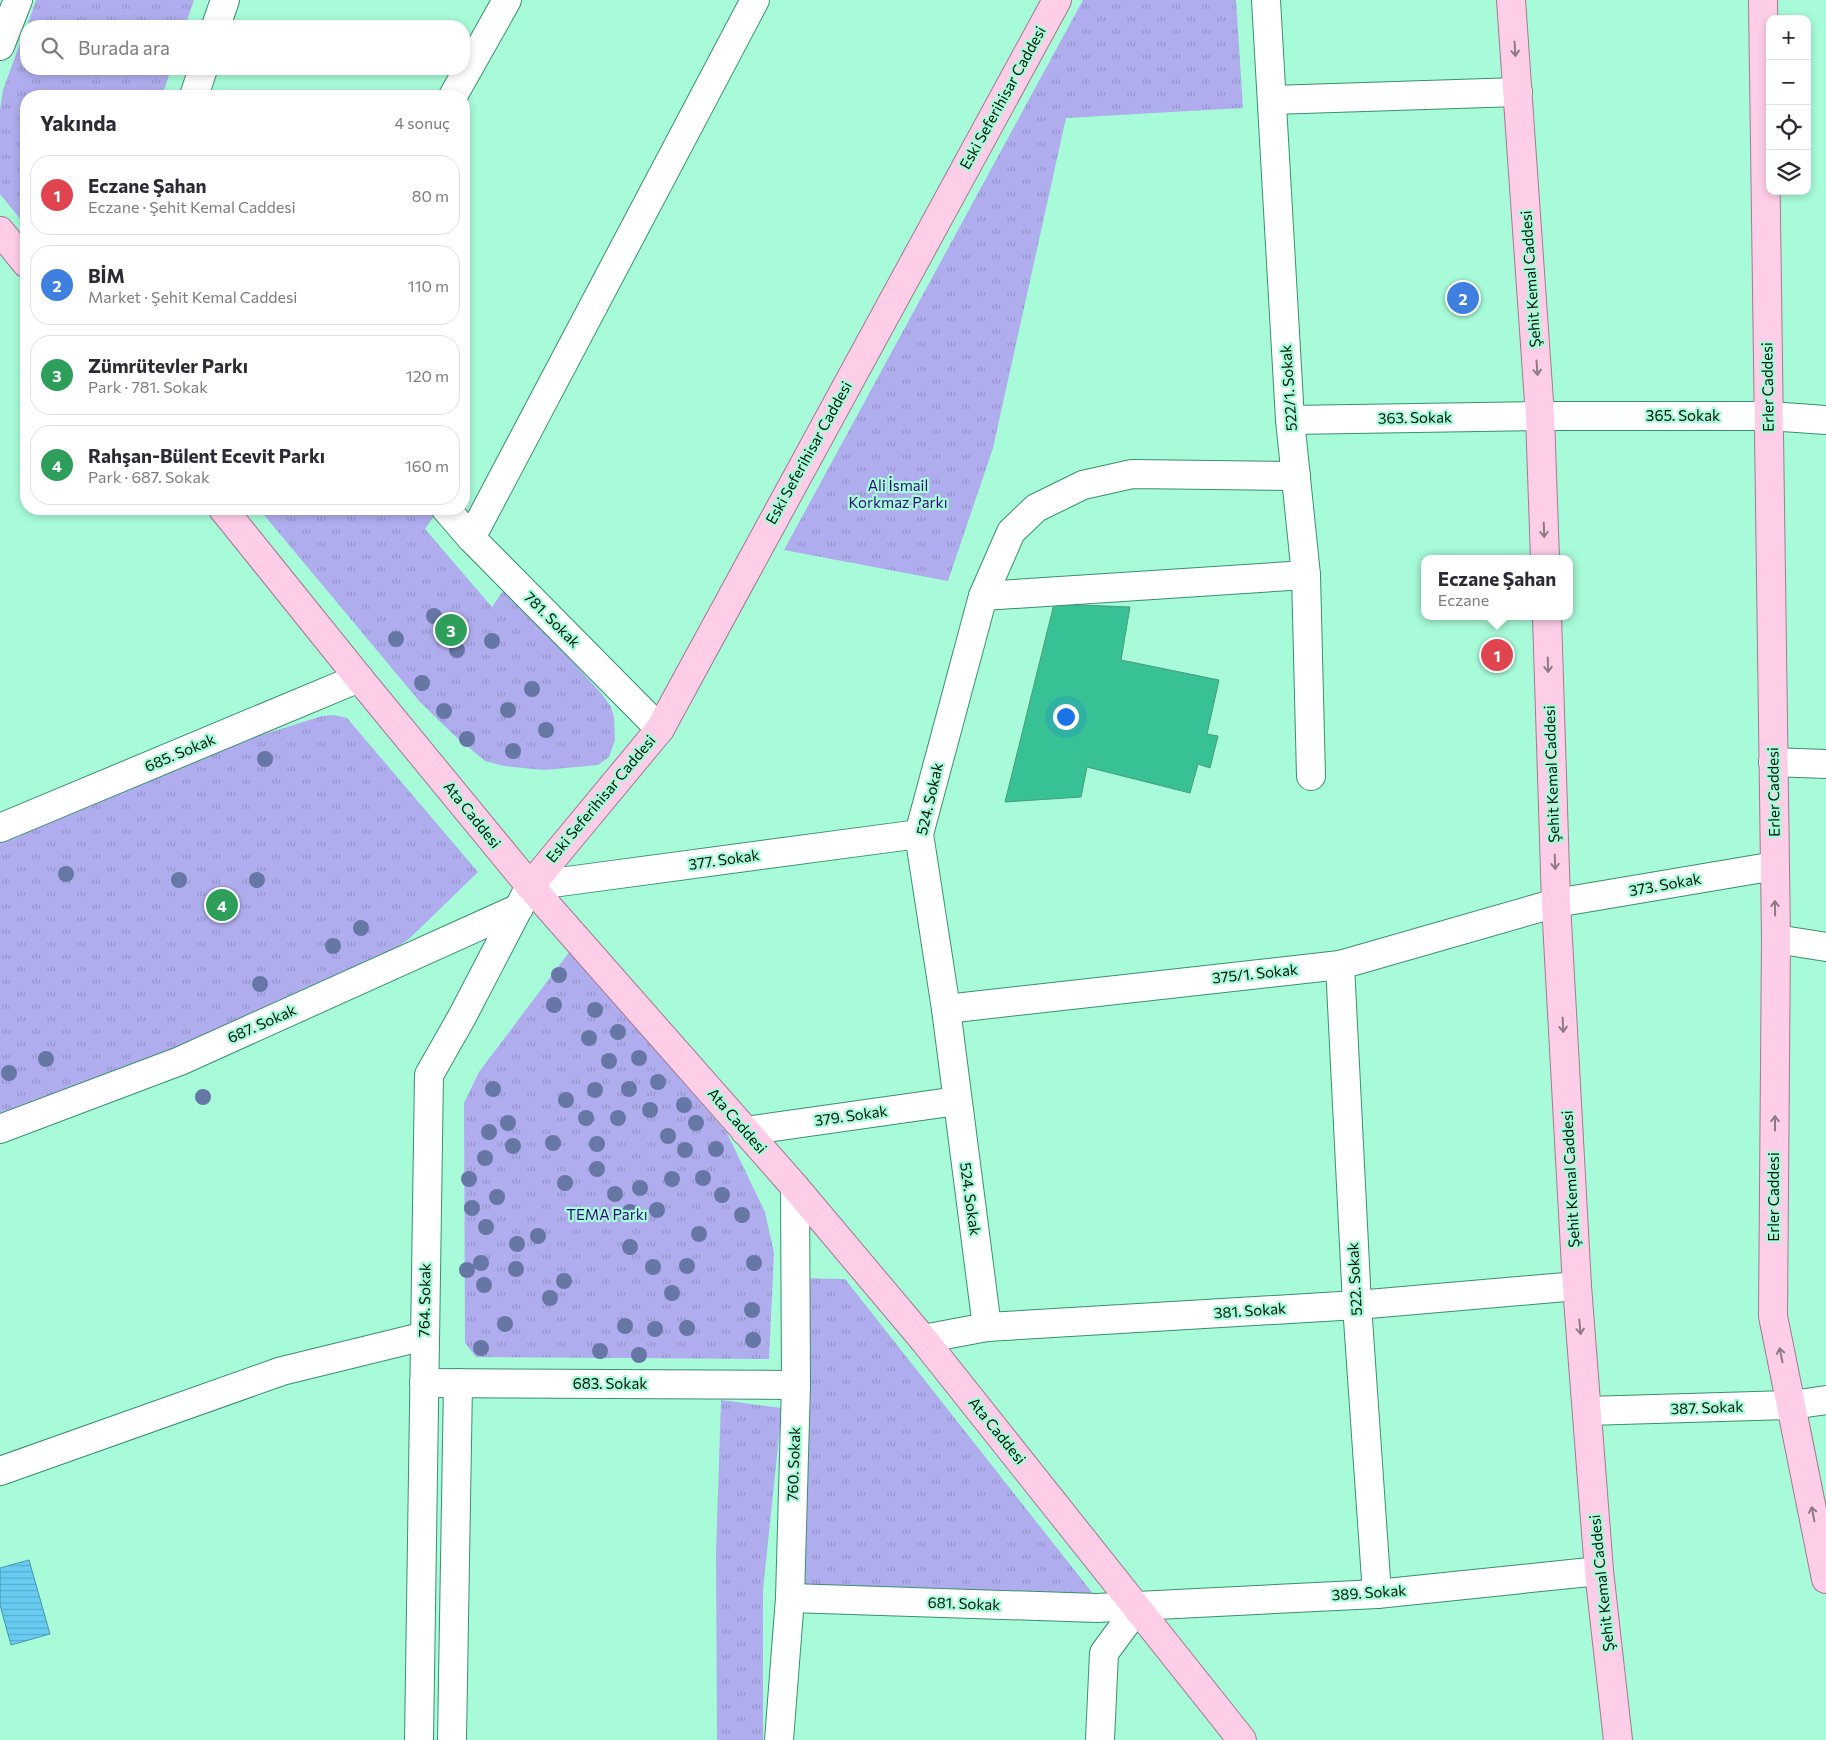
<!DOCTYPE html>
<html lang="tr">
<head>
<meta charset="utf-8">
<style>
	body { margin:0; font-family:Commissioner,sans-serif; background:#f7f7f7; color:#2b2b33 }
	.controls { position:absolute; right:15px; top:15px; display:grid; overflow:hidden; border-radius:10px; box-shadow:0 2px 8px #0003 }
	.controls button { width:45px; height:45px; display:grid; place-items:center; padding:0; border:0; border-bottom:1px solid #e1e1e2; background:#fff; color:#2b2b33; font:25px sans-serif }
	.you { position:absolute; left:1065px; top:716px; width:18px; height:18px; margin:-12px; border:4px solid #fff; border-radius:50%; background:#1a73e8; box-shadow:0 0 0 8px #1a73e833 }
	.badge { display:grid; place-items:center; width:32px; height:32px; border-radius:50%; background:#c24492; color:#fff; font-size:16px; font-weight:700 }
	.pin { position:absolute; translate:-50% -50%; border:2px solid #fff; box-shadow:0 1px 5px #0006 }
	.popup { position:absolute; left:1421px; top:555px; width:152px; height:65px; box-sizing:border-box; display:grid; place-content:center; border-radius:10px; background:#fff; filter:drop-shadow(0 1px 4px #0005); font-size:16px; white-space:nowrap; color:#7c7c81 }
	.popup b { font-size:19px; color:#2b2b33 }
	.popup::after { content:''; position:absolute; left:50%; top:100%; margin-left:-10px; border:10px solid transparent; border-top-color:#fff }
	.list { margin:0; padding:0; list-style:none }
	h2 { display:flex; justify-content:space-between; align-items:center; height:65px; margin:0; padding:0 20px; font-size:21px }
	h2 small { font-size:16px; font-weight:400; color:#7c7c81 }
	.list li { display:grid; grid-template-columns:32px 1fr auto; gap:15px; align-items:center; box-sizing:border-box; height:80px; margin:0 10px 10px; padding:0 10px; border:1px solid #e1e1e2; border-radius:20px }
	.list b { display:block; font-size:19px; white-space:nowrap }
	.list p { margin:0; font-size:16px; white-space:nowrap; color:#7c7c81 }
	.list em { font-size:16px; font-style:normal; color:#7c7c81 }
	.icon { flex:none; width:28px; height:28px; fill:none; stroke:currentColor; stroke-width:2; stroke-linecap:round; stroke-linejoin:round }
	.map { position:relative; flex:none; width:1826px; height:1740px; overflow:hidden }
	.search { position:absolute; background:#fff; box-shadow:0 2px 8px #0003; left:20px; top:20px; width:450px; height:55px; display:flex; align-items:center; gap:12px; box-sizing:border-box; padding:0 18px; border-radius:20px; color:#7c7c81; font-size:19px }
	.panel { position:absolute; background:#fff; box-shadow:0 2px 8px #0003; left:20px; top:90px; width:450px; height:425px; border-radius:20px }
	.map>svg:first-child { display:block }
	.grass { fill:url(#grass-tufts) }
	.water { fill:url(#water-rules); stroke:#4994ad }
	.building { fill:#37c194; stroke:#489c7d }
	.lines { fill:none; stroke-linecap:round; stroke-linejoin:round }
	.minor-casing { stroke:#3a8f70; stroke-width:30 }
	.major-casing { stroke:#a47890; stroke-width:30 }
	.minor { stroke:#fff; stroke-width:28 }
	.major { stroke:#fecee8; stroke-width:28 }
	.tree { fill:#6677a5 }
	.oneway { stroke:#8c7a85 }
	.labels { text-anchor:middle; stroke-width:4.5; stroke-linejoin:round; paint-order:stroke }
	.street-label { font-size:15px; fill:#00130b; stroke:#a7fbd8 }
	.park-label { font-size:15px; fill:#300b7b; stroke:#a7fbd8 }
</style>
</head>
<body>
<div class="map">
<svg width="1826" height="1740" viewBox="0 0 1826 1740">
	<defs>
		<pattern id="grass-tufts" width="24" height="20" patternUnits="userSpaceOnUse" patternTransform="scale(1.25)"><rect width="24" height="20" fill="#b0adee"/><path d="M3 7l-1-3M5 7V3M7 7l1-3M15 17l-1-3M17 17v-4M19 17l1-3" fill="none" stroke="#9694cb"/></pattern>
		<pattern id="water-rules" width="6" height="5" patternUnits="userSpaceOnUse" patternTransform="scale(1.25)"><rect width="6" height="5" fill="#68cbf2"/><path d="M0 2.5h6" fill="none" stroke="#58adce"/></pattern>
	</defs>
	<rect width="100%" height="100%" fill="#a7fbd8"/>
	<g class="grass">
		<polygon points="36,0 194,0 185,26 27,26"/>
		<polygon points="1083,0 1236,0 1243,108 1066,118 993,448 948,581 784,550"/>
		<polygon points="26,27 26,69 171,69 162,96 26,96 26,226 0,194 0,110 3,90"/>
		<polygon points="259,509 439,509 425,529 492,607 505,588 601,693 611,707 614,717 615,740 609,757 598,765 544,770 504,766 485,761 457,738 420,702"/>
		<polygon points="334,715 347,718 478,872 410,938 370,967 330,988 0,1115 0,840 173,767 255,737 322,716"/>
		<polygon points="570,951 727,1133 765,1212 774,1253 769,1359 476,1357 465,1343 464,1103 479,1072"/>
		<polygon points="796,1278 845,1279 1094,1595 790,1584"/>
		<polygon points="721,1400 782,1408 763,1590 763,1740 717,1740 716,1553"/>
	</g>
	<polygon class="water" points="29,1560 50,1634 11,1645 0,1605 0,1568"/>
	<polygon class="building" points="1054,604 1130,607 1121,660 1219,680 1207,734 1218,736 1210,768 1198,764 1190,793 1087,767 1081,797 1005,802"/>
	<g class="lines">
		<g class="minor-casing">
			<g id="minor">
				<polyline points="1266,0 1290,420 1306,575 1311,776"/>
				<polyline points="216,26 225,0"/>
				<polyline points="0,46 18,0"/>
				<polyline points="194,96 203,69"/>
				<polyline points="453,96 507,0"/>
				<polyline points="1272,100 1518,92"/>
				<polyline points="1290,420 1540,416 1769,416 1826,420"/>
				<polyline points="446,509 471,538 660,729"/>
				<polyline points="471,538 755,0"/>
				<polyline points="983,596 1011,532 1036,508 1083,485 1132,474 1296,476"/>
				<polyline points="1773,762 1826,764"/>
				<polyline points="0,828 359,678"/>
				<polyline points="1776,939 1826,947"/>
				<polyline points="1340,965 1357,1305 1377,1594"/>
				<polyline points="946,1009 1340,965 1556,903 1775,866"/>
				<polyline points="0,1129 180,1061 519,908"/>
				<polyline points="745,1131 957,1101"/>
				<polyline points="987,1327 946,1009 919,834 983,596 1306,575"/>
				<polyline points="923,1339 987,1327 1357,1305 1577,1286"/>
				<polyline points="424,1383 796,1385"/>
				<polyline points="1587,1411 1792,1405 1826,1400"/>
				<polyline points="0,1471 282,1371 425,1336"/>
				<polyline points="790,1598 1097,1608 1377,1594 1599,1571"/>
				<polyline points="419,1740 429,1075 463,1015 530,886 919,834"/>
				<polyline points="452,1740 458,1383"/>
				<polyline points="779,1740 790,1598 796,1385 795,1187"/>
				<polyline points="1100,1740 1104,1653 1138,1607"/>
			</g>
		</g>
		<g class="major-casing">
			<g id="major">
				<polyline points="1511,0 1540,416 1545,559"/>
				<polyline points="1763,0 1776,939 1773,1316 1826,1579"/>
				<polyline points="0,231 26,263"/>
				<polyline points="223,509 359,678 530,886 795,1187 923,1339 1242,1740"/>
				<polyline points="1547,616 1556,903 1577,1286 1599,1571 1618,1740"/>
				<polyline points="530,886 660,729 1057,0"/>
			</g>
		</g>
		<use href="#minor" class="minor"/>
		<use href="#major" class="major"/>
	</g>
	<g class="tree">
		<circle cx="434" cy="616" r="8"/>
		<circle cx="396" cy="639" r="8"/>
		<circle cx="492" cy="641" r="8"/>
		<circle cx="457" cy="650" r="8"/>
		<circle cx="422" cy="683" r="8"/>
		<circle cx="532" cy="689" r="8"/>
		<circle cx="508" cy="710" r="8"/>
		<circle cx="444" cy="711" r="8"/>
		<circle cx="546" cy="730" r="8"/>
		<circle cx="467" cy="739" r="8"/>
		<circle cx="513" cy="751" r="8"/>
		<circle cx="265" cy="759" r="8"/>
		<circle cx="66" cy="874" r="8"/>
		<circle cx="179" cy="880" r="8"/>
		<circle cx="257" cy="880" r="8"/>
		<circle cx="361" cy="928" r="8"/>
		<circle cx="333" cy="946" r="8"/>
		<circle cx="559" cy="975" r="8"/>
		<circle cx="260" cy="984" r="8"/>
		<circle cx="554" cy="1005" r="8"/>
		<circle cx="595" cy="1010" r="8"/>
		<circle cx="618" cy="1032" r="8"/>
		<circle cx="589" cy="1038" r="8"/>
		<circle cx="639" cy="1058" r="8"/>
		<circle cx="46" cy="1059" r="8"/>
		<circle cx="609" cy="1061" r="8"/>
		<circle cx="9" cy="1073" r="8"/>
		<circle cx="658" cy="1082" r="8"/>
		<circle cx="493" cy="1089" r="8"/>
		<circle cx="629" cy="1089" r="8"/>
		<circle cx="595" cy="1090" r="8"/>
		<circle cx="203" cy="1097" r="8"/>
		<circle cx="566" cy="1100" r="8"/>
		<circle cx="684" cy="1105" r="8"/>
		<circle cx="650" cy="1110" r="8"/>
		<circle cx="586" cy="1118" r="8"/>
		<circle cx="618" cy="1118" r="8"/>
		<circle cx="508" cy="1123" r="8"/>
		<circle cx="696" cy="1123" r="8"/>
		<circle cx="489" cy="1132" r="8"/>
		<circle cx="668" cy="1136" r="8"/>
		<circle cx="553" cy="1143" r="8"/>
		<circle cx="597" cy="1144" r="8"/>
		<circle cx="513" cy="1146" r="8"/>
		<circle cx="716" cy="1149" r="8"/>
		<circle cx="685" cy="1150" r="8"/>
		<circle cx="485" cy="1158" r="8"/>
		<circle cx="597" cy="1169" r="8"/>
		<circle cx="703" cy="1178" r="8"/>
		<circle cx="469" cy="1179" r="8"/>
		<circle cx="672" cy="1179" r="8"/>
		<circle cx="565" cy="1183" r="8"/>
		<circle cx="640" cy="1188" r="8"/>
		<circle cx="615" cy="1194" r="8"/>
		<circle cx="722" cy="1195" r="8"/>
		<circle cx="497" cy="1197" r="8"/>
		<circle cx="472" cy="1208" r="8"/>
		<circle cx="657" cy="1210" r="8"/>
		<circle cx="630" cy="1212" r="8"/>
		<circle cx="742" cy="1215" r="8"/>
		<circle cx="486" cy="1227" r="8"/>
		<circle cx="699" cy="1234" r="8"/>
		<circle cx="538" cy="1236" r="8"/>
		<circle cx="517" cy="1244" r="8"/>
		<circle cx="630" cy="1247" r="8"/>
		<circle cx="481" cy="1263" r="8"/>
		<circle cx="754" cy="1263" r="8"/>
		<circle cx="687" cy="1266" r="8"/>
		<circle cx="653" cy="1267" r="8"/>
		<circle cx="516" cy="1269" r="8"/>
		<circle cx="467" cy="1270" r="8"/>
		<circle cx="564" cy="1281" r="8"/>
		<circle cx="484" cy="1285" r="8"/>
		<circle cx="672" cy="1293" r="8"/>
		<circle cx="550" cy="1298" r="8"/>
		<circle cx="752" cy="1310" r="8"/>
		<circle cx="505" cy="1324" r="8"/>
		<circle cx="625" cy="1326" r="8"/>
		<circle cx="687" cy="1328" r="8"/>
		<circle cx="655" cy="1329" r="8"/>
		<circle cx="753" cy="1340" r="8"/>
		<circle cx="481" cy="1348" r="8"/>
		<circle cx="600" cy="1351" r="8"/>
		<circle cx="639" cy="1355" r="8"/>
	</g>
	<defs><path id="oneway-shaft" d="M-6 0H5M1.5-3L5.5 0L1.5 3" fill="none" stroke-width="1.6" stroke-linecap="round" stroke-linejoin="round" transform="scale(1.25)"/></defs>
	<g class="oneway">
		<use href="#oneway-shaft" transform="translate(1515 49) rotate(86)"/>
		<use href="#oneway-shaft" transform="translate(1537 368) rotate(86)"/>
		<use href="#oneway-shaft" transform="translate(1544 530) rotate(88)"/>
		<use href="#oneway-shaft" transform="translate(1548 665) rotate(88)"/>
		<use href="#oneway-shaft" transform="translate(1555 862) rotate(88)"/>
		<use href="#oneway-shaft" transform="translate(1775 908) rotate(-91)"/>
		<use href="#oneway-shaft" transform="translate(1563 1025) rotate(87)"/>
		<use href="#oneway-shaft" transform="translate(1775 1123) rotate(-90)"/>
		<use href="#oneway-shaft" transform="translate(1580 1327) rotate(85)"/>
		<use href="#oneway-shaft" transform="translate(1781 1355) rotate(-102)"/>
		<use href="#oneway-shaft" transform="translate(1813 1514) rotate(-101)"/>
	</g>
	<g class="labels">
		<g class="street-label">
			<text transform="translate(1003 98) rotate(-61)" y="5">Eski Seferihisar Caddesi</text>
			<text transform="translate(1531 279) rotate(-94)" y="5">Şehit Kemal Caddesi</text>
			<text transform="translate(1768 387) rotate(-91)" y="5">Erler Caddesi</text>
			<text transform="translate(1289 388) rotate(-94)" y="5">522/1. Sokak</text>
			<text x="1683" y="421">365. Sokak</text>
			<text transform="translate(1415 418) rotate(-1)" y="5">363. Sokak</text>
			<text transform="translate(809 453) rotate(-61)" y="5">Eski Seferihisar Caddesi</text>
			<text transform="translate(552 620) rotate(45)" y="5">781. Sokak</text>
			<text transform="translate(180 753) rotate(-23)" y="5">685. Sokak</text>
			<text transform="translate(1552 774) rotate(-92)" y="5">Şehit Kemal Caddesi</text>
			<text transform="translate(1774 792) rotate(-91)" y="5">Erler Caddesi</text>
			<text transform="translate(601 799) rotate(-50)" y="5">Eski Seferihisar Caddesi</text>
			<text transform="translate(930 799) rotate(-77)" y="5">524. Sokak</text>
			<text transform="translate(472 815) rotate(51)" y="5">Ata Caddesi</text>
			<text transform="translate(724 860) rotate(-8)" y="5">377. Sokak</text>
			<text transform="translate(1665 885) rotate(-10)" y="5">373. Sokak</text>
			<text transform="translate(1255 974) rotate(-6)" y="5">375/1. Sokak</text>
			<text transform="translate(262 1024) rotate(-24)" y="5">687. Sokak</text>
			<text transform="translate(851 1116) rotate(-8)" y="5">379. Sokak</text>
			<text transform="translate(737 1121) rotate(49)" y="5">Ata Caddesi</text>
			<text transform="translate(1571 1179) rotate(-93)" y="5">Şehit Kemal Caddesi</text>
			<text transform="translate(1774 1197) rotate(-90)" y="5">Erler Caddesi</text>
			<text transform="translate(970 1199) rotate(82)" y="5">524. Sokak</text>
			<text transform="translate(1355 1279) rotate(-93)" y="5">522. Sokak</text>
			<text transform="translate(425 1300) rotate(-89)" y="5">764. Sokak</text>
			<text transform="translate(1250 1311) rotate(-4)" y="5">381. Sokak</text>
			<text x="610" y="1389">683. Sokak</text>
			<text transform="translate(1707 1408) rotate(-2)" y="5">387. Sokak</text>
			<text transform="translate(997 1431) rotate(51)" y="5">Ata Caddesi</text>
			<text transform="translate(794 1464) rotate(-88)" y="5">760. Sokak</text>
			<text transform="translate(1602 1583) rotate(-96)" y="5">Şehit Kemal Caddesi</text>
			<text transform="translate(1369 1593) rotate(-4)" y="5">389. Sokak</text>
			<text transform="translate(964 1604) rotate(2)" y="5">681. Sokak</text>
		</g>
		<g class="park-label">
			<text x="898" y="491">Ali İsmail<tspan x="898" dy="17">Korkmaz Parkı</tspan></text>
			<text x="607" y="1220">TEMA Parkı</text>
		</g>
	</g>
</svg>
<div class="controls">
<button>+</button>
<button>−</button>
<button><svg class="icon" aria-label="locate" viewBox="0 0 24 24"><circle cx="12" cy="12" r="6"/><path d="M12 2v4M12 18v4M2 12h4M18 12h4"/></svg></button>
<button><svg class="icon" aria-label="layers" viewBox="0 0 24 24"><path d="M12 4l9 5-9 5-9-5zM3 14l9 5 9-5"/></svg></button>
</div>
<div class="you"></div>
<div class="pin badge" style="left:1497px;top:655px;background:#e0444e">1</div>
<div class="popup"><b>Eczane Şahan</b>Eczane</div>
<div class="pin badge" style="left:1463px;top:298px;background:#3f7fe0">2</div>
<div class="pin badge" style="left:451px;top:630px;background:#2e9e5b">3</div>
<div class="pin badge" style="left:222px;top:905px;background:#2e9e5b">4</div>
<div class="search"><svg class="icon" aria-label="search" viewBox="0 0 24 24"><circle cx="10" cy="10" r="6"/><path d="M15 15l6 6"/></svg>Burada ara</div>
<section class="panel">
<h2>Yakında<small>4 sonuç</small></h2>
<ul class="list">
<li><span class="badge" style="background:#e0444e">1</span><div><b>Eczane Şahan</b><p>Eczane · Şehit Kemal Caddesi</p></div><em>80 m</em></li>
<li><span class="badge" style="background:#3f7fe0">2</span><div><b>BİM</b><p>Market · Şehit Kemal Caddesi</p></div><em>110 m</em></li>
<li><span class="badge" style="background:#2e9e5b">3</span><div><b>Zümrütevler Parkı</b><p>Park · 781. Sokak</p></div><em>120 m</em></li>
<li><span class="badge" style="background:#2e9e5b">4</span><div><b>Rahşan-Bülent Ecevit Parkı</b><p>Park · 687. Sokak</p></div><em>160 m</em></li>
</ul>
</section>
</div>
</body>
</html>
